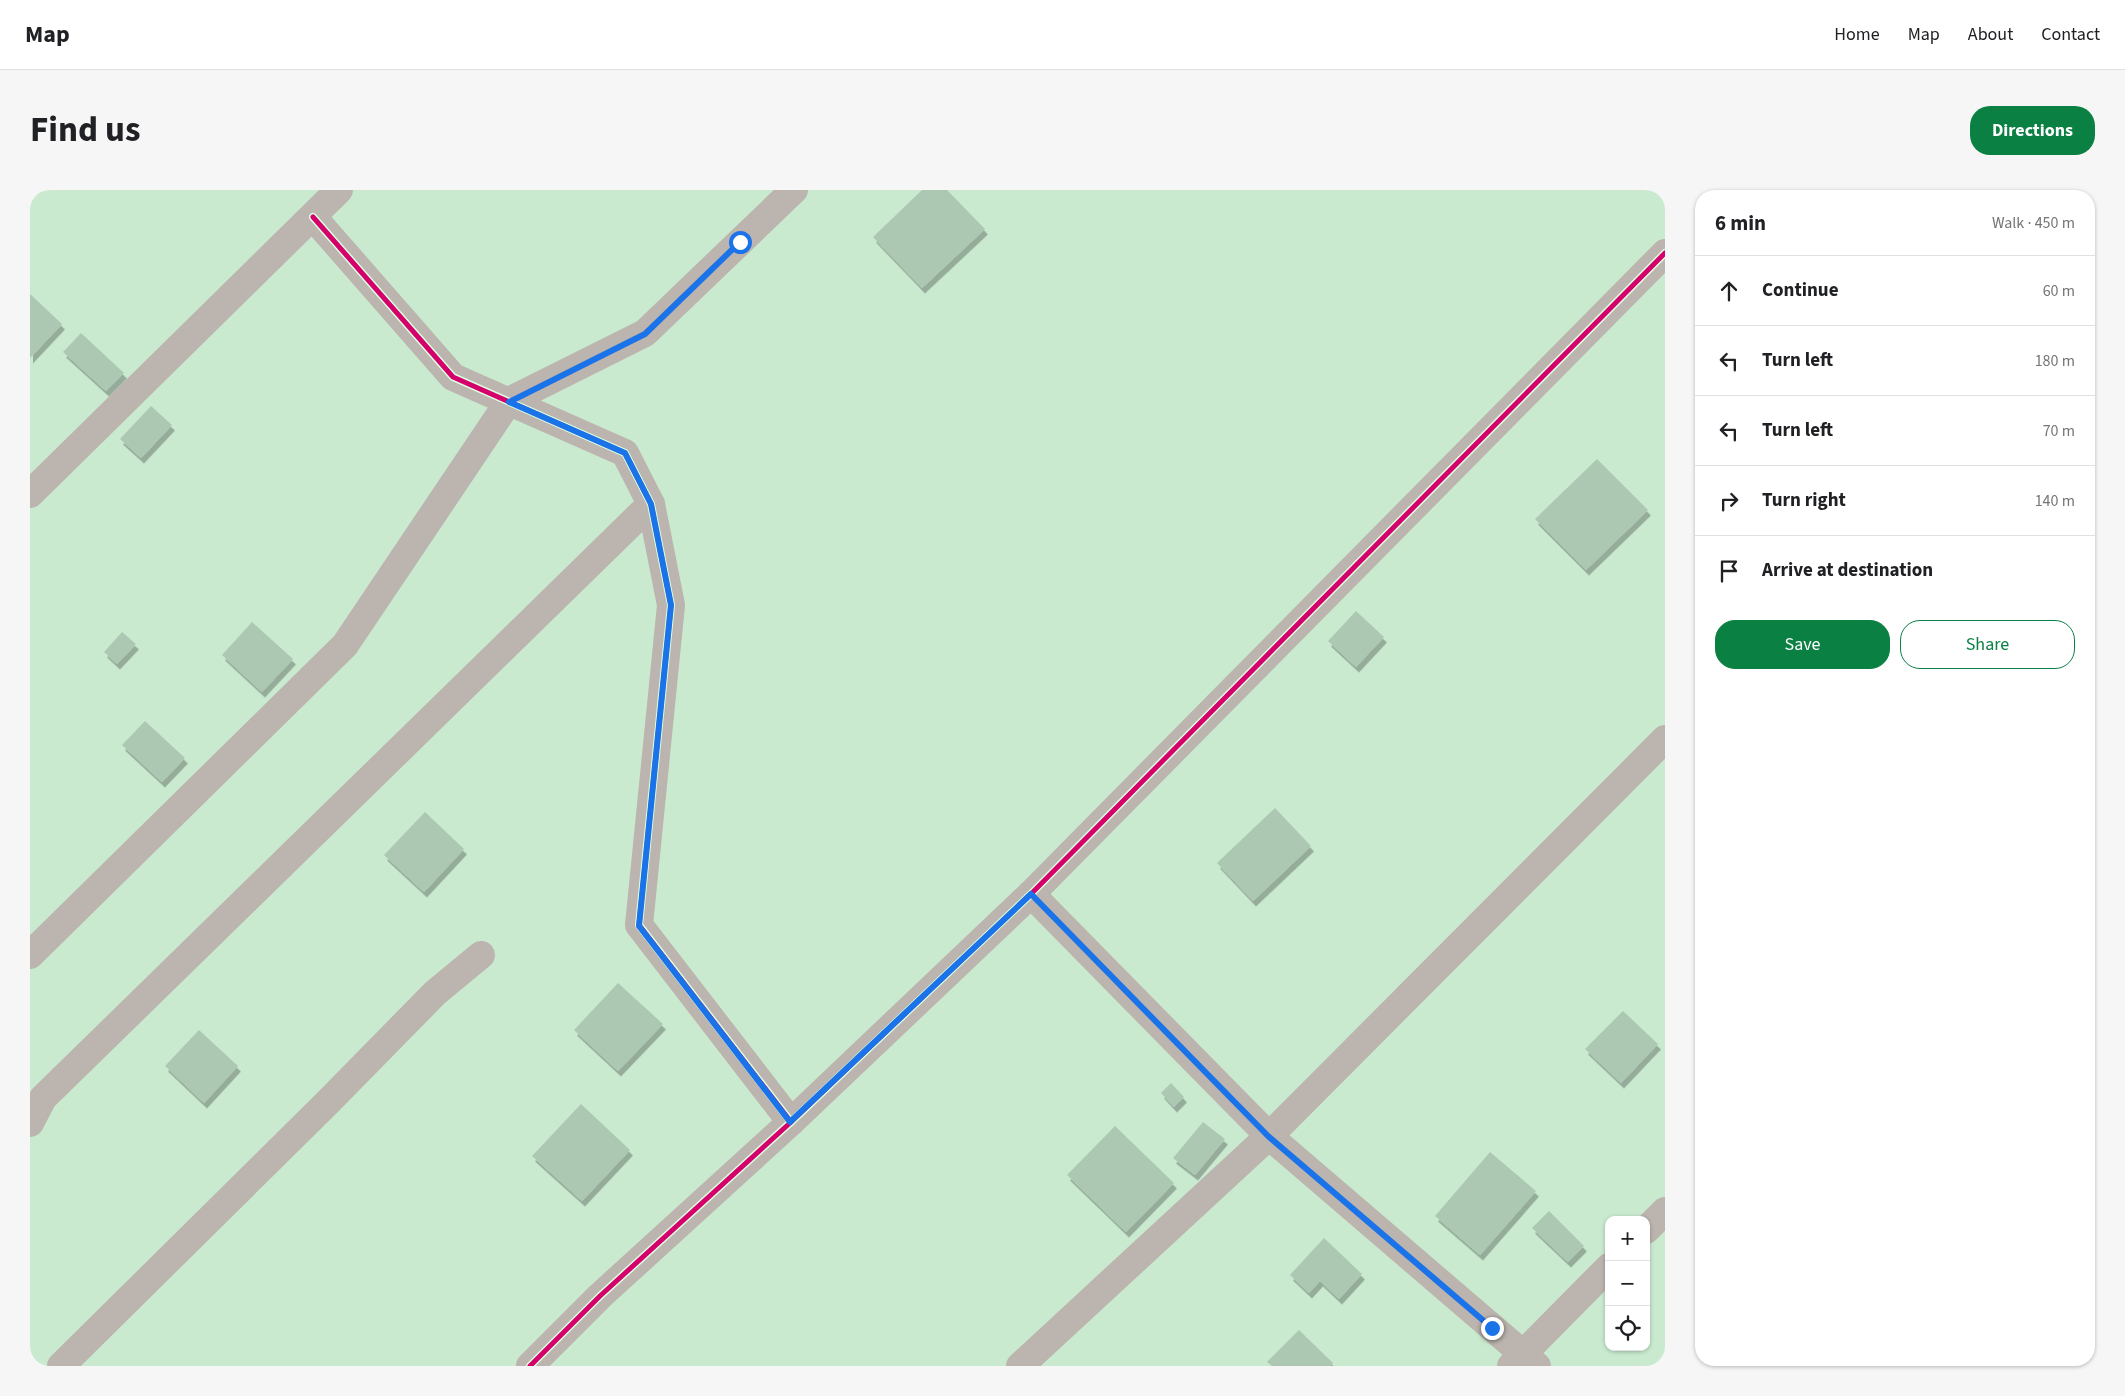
<!DOCTYPE html>
<html lang="en">
<head>
<meta charset="utf-8">
<style>
	body { margin:0; font-family:"Source Sans 3",sans-serif; background:#f6f6f6; color:#202124 }
	.controls { position:absolute; right:15px; bottom:15px; display:grid; overflow:hidden; border-radius:10px; box-shadow:0 1px 4px #0004 }
	.controls button { width:45px; height:45px; display:grid; place-items:center; padding:0; border:0; border-bottom:1px solid #e0e0e0; background:#fff; color:#202124; font:25px sans-serif }
	.stop { position:absolute; width:15px; height:15px; margin:-11px; border:4px solid #1a73e8; border-radius:50%; background:#fff }
	.stop.end { background:#1a73e8; border-color:#fff; box-shadow:0 1px 5px #0008 }
	.list { margin:0; padding:0; list-style:none }
	h2 { display:flex; justify-content:space-between; align-items:center; height:65px; margin:0; padding:0 20px; font-size:21px }
	h2 small { font-size:16px; font-weight:400; color:#757577 }
	.list li { display:grid; grid-template-columns:32px 1fr auto; gap:15px; align-items:center; box-sizing:border-box; height:70px; padding:0 20px; border-top:1px solid #e0e0e0 }
	.list b { display:block; font-size:19px; white-space:nowrap }
	.list em { font-size:16px; font-style:normal; color:#757577 }
	.actions { display:flex; gap:10px; padding:15px 20px }
	.actions a { flex:1; padding:11px 0; border:1px solid #0b8043; border-radius:20px; text-align:center; font-size:18px; color:#0b8043 }
	.actions .main { background:#0b8043; color:#fff }
	.icon { flex:none; width:28px; height:28px; fill:none; stroke:currentColor; stroke-width:2; stroke-linecap:round; stroke-linejoin:round }
	.map { position:relative; flex:none; width:1635px; height:1176px; overflow:hidden; border-radius:20px }
	header { display:flex; align-items:center; gap:30px; box-sizing:border-box; height:70px; padding:0 25px; background:#fff; border-bottom:1px solid #e0e0e0 }
	header strong { font-size:24px }
	nav { display:flex; gap:28px; margin-inline-start:auto; font-size:18px }
	.intro { display:flex; align-items:center; justify-content:space-between; box-sizing:border-box; height:120px; padding:0 30px }
	h1 { margin:0; font-size:35px }
	.button { padding:12px 22px; border-radius:20px; background:#0b8043; color:#fff; font-size:18px; font-weight:700 }
	main { display:flex; gap:30px; padding:0 30px }
	aside { flex:1; background:#fff; border-radius:20px; box-shadow:0 1px 4px #0004 }
	.map>svg:first-child { display:block }
	.building { fill:#acc8b2; filter:url(#shadow) }
	.lines { fill:none; stroke-linecap:round; stroke-linejoin:round }
	.street { stroke:#bcb4ae; stroke-width:28 }
	.cycleway-casing { stroke:#dcfee1; stroke-width:8 }
	.cycleway { stroke:#d6006c; stroke-width:5 }
	.route { stroke:#1a73e8; stroke-width:6 }
</style>
</head>
<body>
<header>
<strong>Map</strong>
<nav><a>Home</a><a>Map</a><a>About</a><a>Contact</a></nav>
</header>
<div class="intro"><h1>Find us</h1><a class="button">Directions</a></div>
<main>
<div class="map">
<svg width="1635" height="1176" viewBox="0 0 1635 1176">
	<defs>
		<filter id="shadow"><feDropShadow dx="3" dy="5.5" stdDeviation="0" flood-color="#0004"/></filter>
	</defs>
	<rect width="100%" height="100%" fill="#caead0"/>
	<g class="building">
		<polygon points="892,0 917,0 955,39 892,98 843,47"/>
		<polygon points="0,104 32,134 0,168"/>
		<polygon points="51,143 94,183 76,201 33,162"/>
		<polygon points="121,216 142,235 111,268 90,249"/>
		<polygon points="1567,269 1618,320 1556,380 1505,329"/>
		<polygon points="1326,421 1354,447 1326,477 1298,451"/>
		<polygon points="222,432 263,469 232,502 192,465"/>
		<polygon points="92,442 106,454 87,474 74,462"/>
		<polygon points="115,531 155,568 132,592 92,555"/>
		<polygon points="1245,618 1281,656 1223,711 1187,673"/>
		<polygon points="395,622 434,659 394,702 354,665"/>
		<polygon points="588,793 633,834 588,881 544,840"/>
		<polygon points="1593,821 1628,854 1591,893 1555,859"/>
		<polygon points="169,840 208,876 174,913 135,876"/>
		<polygon points="1141,893 1154,907 1144,917 1131,903"/>
		<polygon points="551,914 600,960 552,1011 502,966"/>
		<polygon points="1173,932 1195,949 1165,985 1143,968"/>
		<polygon points="1085,936 1144,993 1096,1042 1037,985"/>
		<polygon points="1460,962 1506,1001 1450,1065 1405,1026"/>
		<polygon points="1519,1021 1554,1056 1538,1072 1502,1038"/>
		<polygon points="1294,1048 1332,1084 1309,1109 1290,1091 1279,1103 1260,1085"/>
		<polygon points="1269,1140 1303,1173 1300,1176 1242,1176 1237,1172"/>
	</g>
	<g class="lines">
		<g class="street">
			<polyline points="283,27 423,187 595,263 621,314 641,415 609,735 761,932"/>
			<polyline points="0,304 309,0"/>
			<polyline points="1001,704 1239,946 1507,1176"/>
			<polyline points="0,765 315,455 479,211 615,143 764,0"/>
			<polyline points="0,933 13,908 621,314"/>
			<polyline points="1616,1040 1635,1021"/>
			<polyline points="31,1176 298,912 405,803 451,765"/>
			<polyline points="500,1176 570,1106 761,932 1001,704 1635,63"/>
			<polyline points="990,1176 1239,946 1635,549"/>
			<polyline points="1481,1176 1579,1077"/>
		</g>
		<g class="cycleway-casing">
			<g id="cycleway">
				<polyline points="283,27 423,187 595,263 621,314 641,415 609,735 761,932"/>
				<polyline points="500,1176 570,1106 761,932 1001,704 1635,63"/>
			</g>
		</g>
		<use href="#cycleway" class="cycleway"/>
	</g>
	<g class="lines">
		<polyline class="route" points="710,52 615,144 479,212 595,263 621,314 641,415 609,736 760,932 1001,704 1238,946 1462,1138"/>
	</g>
</svg>
<div class="controls">
<button>+</button>
<button>−</button>
<button><svg class="icon" aria-label="locate" viewBox="0 0 24 24"><circle cx="12" cy="12" r="6"/><path d="M12 2v4M12 18v4M2 12h4M18 12h4"/></svg></button>
</div>
<div class="stop" style="left:710px;top:52px"></div>
<div class="stop end" style="left:1462px;top:1138px"></div>
</div>
<aside>
<h2>6 min<small>Walk · 450 m</small></h2>
<ul class="list">
<li><svg class="icon" aria-label="ahead" viewBox="0 0 24 24"><path d="M12 20V5M6 11l6-6 6 6"/></svg><div><b>Continue</b></div><em>60 m</em></li>
<li><svg class="icon" aria-label="left" viewBox="0 0 24 24"><path d="M17 20v-9H6M10 6l-5 5 5 5"/></svg><div><b>Turn left</b></div><em>180 m</em></li>
<li><svg class="icon" aria-label="left" viewBox="0 0 24 24"><path d="M17 20v-9H6M10 6l-5 5 5 5"/></svg><div><b>Turn left</b></div><em>70 m</em></li>
<li><svg class="icon" aria-label="right" viewBox="0 0 24 24"><path d="M7 20v-9h11M14 6l5 5-5 5"/></svg><div><b>Turn right</b></div><em>140 m</em></li>
<li><svg class="icon" aria-label="arrive" viewBox="0 0 24 24"><path d="M6 21V4h12l-3 4 3 4H6"/></svg><div><b>Arrive at destination</b></div></li>
</ul>
<div class="actions"><a class="main">Save</a><a>Share</a></div>
</aside>
</main>
</body>
</html>
